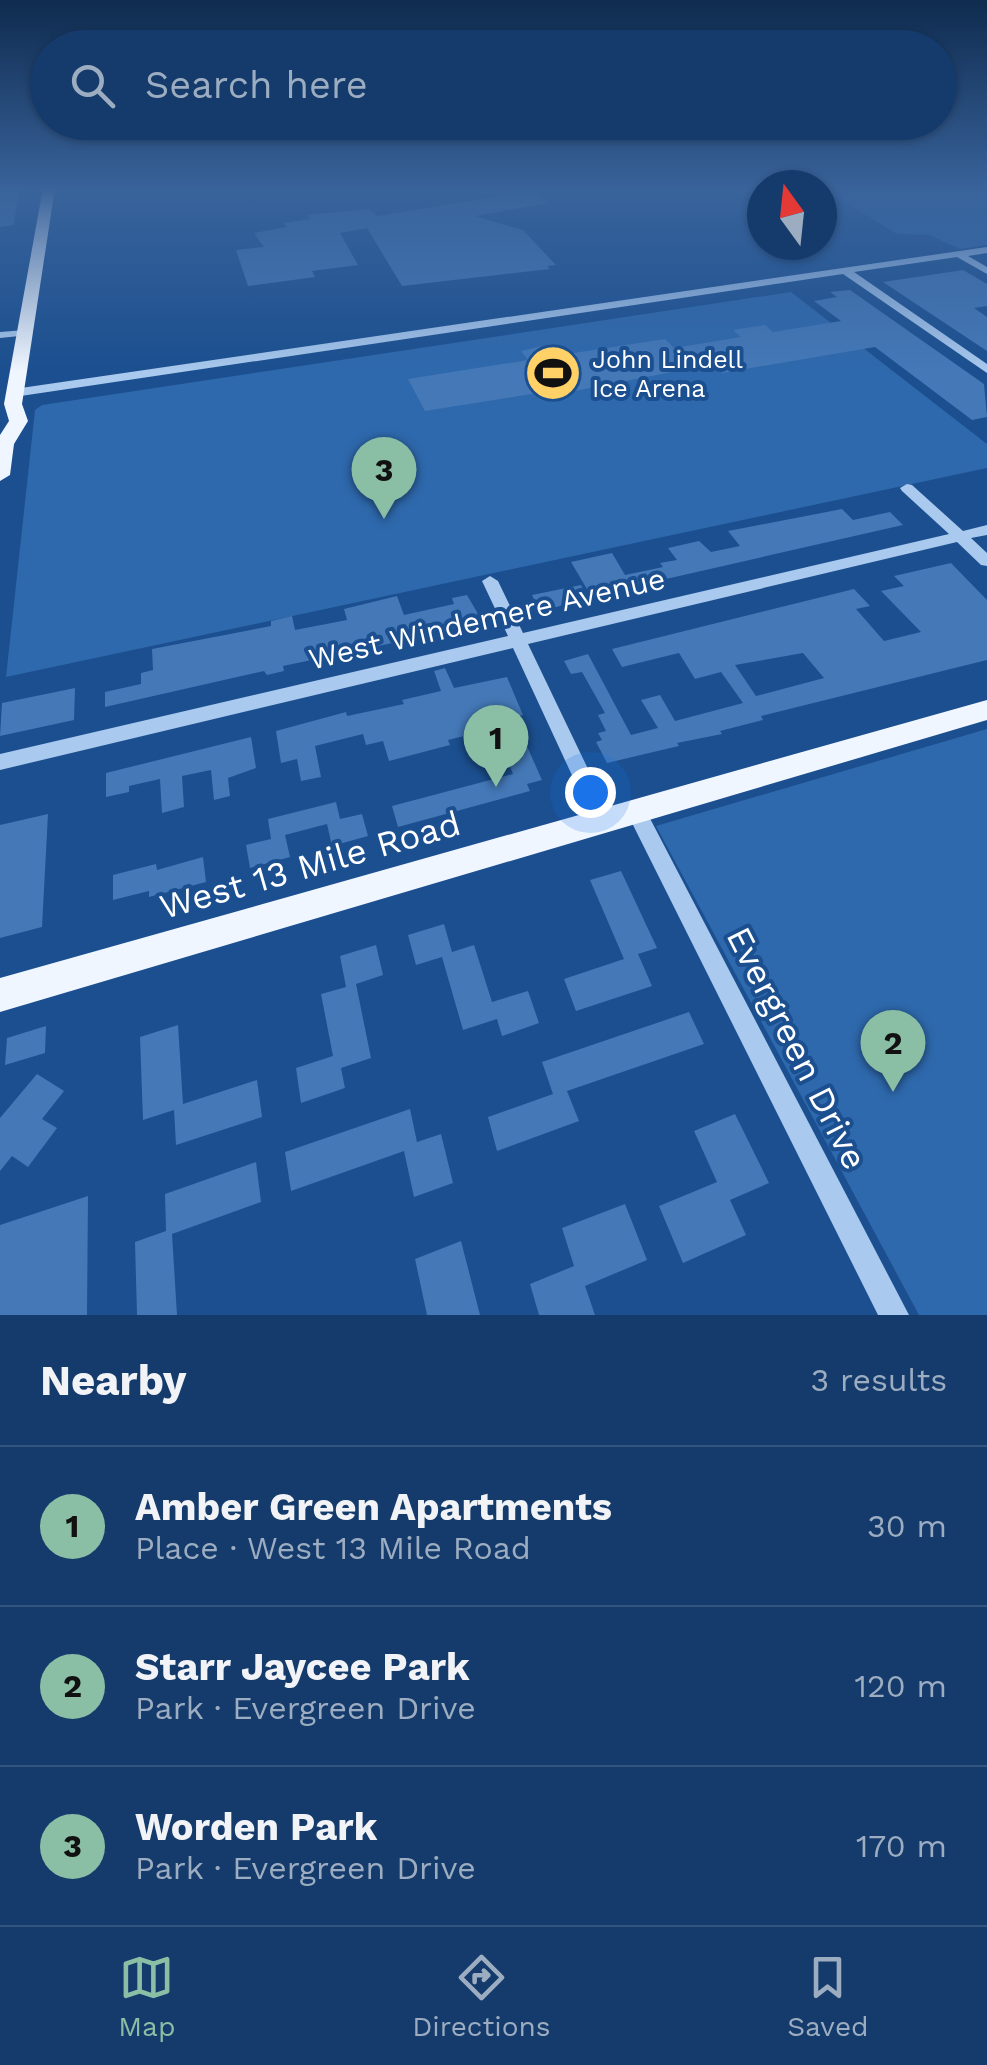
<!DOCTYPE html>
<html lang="en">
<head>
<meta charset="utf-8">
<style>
	body { margin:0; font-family:"Work Sans",sans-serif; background:#1d4271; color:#f1f3f6 }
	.compass { position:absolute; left:747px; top:170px; width:90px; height:90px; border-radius:50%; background:#143b6b; box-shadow:0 2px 8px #0004; rotate:345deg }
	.you { position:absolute; left:590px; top:792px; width:35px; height:35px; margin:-25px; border:8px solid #fff; border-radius:50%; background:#1a73e8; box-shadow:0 0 0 15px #1a73e833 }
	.badge { display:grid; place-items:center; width:65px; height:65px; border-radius:50%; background:#8abfa5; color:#111; font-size:32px; font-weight:700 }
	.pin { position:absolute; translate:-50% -82px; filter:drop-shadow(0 2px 5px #0008) }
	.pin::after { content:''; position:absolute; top:52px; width:35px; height:30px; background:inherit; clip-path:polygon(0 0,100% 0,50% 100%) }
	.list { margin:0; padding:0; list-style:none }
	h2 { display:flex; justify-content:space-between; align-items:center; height:130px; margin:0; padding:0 40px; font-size:42px }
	h2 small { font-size:32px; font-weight:400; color:#9dadc1 }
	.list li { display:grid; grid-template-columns:65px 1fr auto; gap:30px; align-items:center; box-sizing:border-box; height:160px; padding:0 40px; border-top:2px solid #33557e }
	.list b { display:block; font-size:38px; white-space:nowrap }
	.list p { margin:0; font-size:32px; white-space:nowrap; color:#9dadc1 }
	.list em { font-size:32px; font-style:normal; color:#9dadc1 }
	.icon { flex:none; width:55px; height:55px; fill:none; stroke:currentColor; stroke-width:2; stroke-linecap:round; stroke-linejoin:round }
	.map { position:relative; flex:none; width:987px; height:1315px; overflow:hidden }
	.search { position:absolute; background:#143b6b; box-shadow:0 2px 8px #0004; left:30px; right:30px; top:30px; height:110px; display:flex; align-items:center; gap:25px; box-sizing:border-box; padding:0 35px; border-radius:55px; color:#9dadc1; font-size:38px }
	.sheet { height:610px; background:#143b6b }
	nav { display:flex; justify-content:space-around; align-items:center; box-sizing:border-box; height:140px; border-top:2px solid #33557e; background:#143b6b; font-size:28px; color:#9dadc1 }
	nav a { display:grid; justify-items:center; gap:5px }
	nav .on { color:#8abfa5 }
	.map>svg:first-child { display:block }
	.green { fill:#2e69ad }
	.building { fill:#4478b7; fill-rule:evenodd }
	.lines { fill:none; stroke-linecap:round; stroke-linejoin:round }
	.minor { fill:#a9c9ee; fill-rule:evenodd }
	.major { fill:#f0f6ff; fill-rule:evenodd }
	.labels { text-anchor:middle; stroke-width:8; stroke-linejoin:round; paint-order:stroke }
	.far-poi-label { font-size:25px; fill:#fff; stroke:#1b4f8f; text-anchor:start }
	.street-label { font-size:30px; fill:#fff; stroke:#1b4f8f }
	.near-street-label { font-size:35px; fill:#fff; stroke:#1b4f8f }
</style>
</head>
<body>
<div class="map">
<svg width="987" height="1315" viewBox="0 0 987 1315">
	<rect width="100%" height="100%" fill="#1b4f8f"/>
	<g class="green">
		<polygon points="822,188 987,188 987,245 960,249 929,235 897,234"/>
		<polygon points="791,292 987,444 987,468 6,677 35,410 42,405"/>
		<polygon points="987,729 987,1315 919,1315 656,826"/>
	</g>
	<g class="building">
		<polygon points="0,188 19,188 14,225 0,227"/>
		<polygon points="531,191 549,203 475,216 523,230 556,265 547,266 550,269 402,286 367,228 340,233 358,265 312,271 315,277 248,286 236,250 264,247 254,233 287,227 283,223 310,219 307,215 369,209 377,216"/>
		<polygon points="963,270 987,284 987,306 974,308 987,317 987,351 883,282"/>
		<polygon points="850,290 984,384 987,417 972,420 875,347 722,373 713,364 549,396 545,392 425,411 408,379 528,360 521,351 550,344 560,345 567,354 665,339 674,348 741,337 733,330 765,325 773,332 841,321 814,301 837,297 830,292"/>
		<polygon points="842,509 853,520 890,512 903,525 591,596 571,562 612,553 625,575 663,567 660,563 677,560 668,548 699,541 711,552 740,546 728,531"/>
		<path d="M951 563 987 600V660L761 716 763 720 720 731 722 734 677 743 679 746 666 749 607 763 596 742 602 740 598 733 606 731 598 715 605 713 582 672 571 674 564 661 588 654 631 735 658 728 641 700 660 695 675 721 743 703 721 672 695 679 679 653 622 667 612 649 854 589 870 606 856 609 884 641 921 632 881 591 904 586 894 576ZM803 653 824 678 756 696 735 665Z"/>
		<polygon points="581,585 587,598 546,610 538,608 532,595"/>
		<polygon points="467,595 484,624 428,632 401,638 402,641 283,666 284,671 267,675 264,671 105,707 105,692 141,684 141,673 153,670 152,649 271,626 271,621 292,616 295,630 347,620 344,609 397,596 404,615 454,604 452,598"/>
		<polygon points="445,668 454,688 507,677 523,715 486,724 489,730 448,740 450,745 389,761 383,741 366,745 363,734 315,746 321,777 301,781 297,759 281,763 276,731 346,712 347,716 404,704 402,700 441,691 434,671"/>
		<polygon points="75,688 74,720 0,736 2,703"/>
		<polygon points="251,737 256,768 228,778 230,796 214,800 211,770 182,776 184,807 162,813 160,779 129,786 129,792 106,797 106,773"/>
		<polygon points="526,744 542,780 527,784 530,791 398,827 392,806 513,774 503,750"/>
		<polygon points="336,802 340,819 362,814 368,836 332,846 327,824 285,835 290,857 250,868 246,845 271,839 268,819"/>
		<polygon points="48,814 42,927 0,938 0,825"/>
		<polygon points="203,857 206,882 149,897 149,891 113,900 113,875 156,864 157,870"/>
		<polygon points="621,871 657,948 638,954 652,986 576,1011 564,979 624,959 590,880"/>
		<polygon points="444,924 452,952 474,945 492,1002 528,991 539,1023 502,1036 497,1019 463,1030 442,957 416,965 408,935"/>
		<polygon points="376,945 383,975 356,984 371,1058 341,1068 345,1088 301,1103 296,1068 333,1056 321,994 346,987 340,956"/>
		<polygon points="689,1012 704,1044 567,1091 579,1121 497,1151 488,1117 553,1094 542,1062"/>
		<polygon points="178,1025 183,1104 257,1080 262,1117 176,1145 174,1110 143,1120 140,1037"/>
		<polygon points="46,1026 45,1053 5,1065 7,1038"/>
		<polygon points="37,1074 64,1091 42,1119 57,1128 28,1167 12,1156 0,1171 0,1118"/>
		<polygon points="410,1109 417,1142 441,1134 453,1183 414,1197 404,1151 291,1191 285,1152"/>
		<polygon points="735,1114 769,1183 730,1200 746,1235 683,1263 659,1206 717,1182 694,1131"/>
		<polygon points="256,1162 261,1202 172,1234 177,1315 137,1315 135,1242 166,1231 165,1194"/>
		<polygon points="88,1196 87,1315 0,1315 0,1225"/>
		<polygon points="625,1204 647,1260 585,1286 595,1315 539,1315 530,1284 574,1266 562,1228"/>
		<polygon points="461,1241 480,1315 427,1315 415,1259"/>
	</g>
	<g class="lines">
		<g class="minor">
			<polygon points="987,247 987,253 968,256 987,267 987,274 957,257 854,272 987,364 987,373 843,274 14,397 8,393 14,389"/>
			<polygon points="25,330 31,333 29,335 0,338 0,332"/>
			<polygon points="907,484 912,485 963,531 987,525 987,535 971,538 987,553 987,566 981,565 957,542 528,644 613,821 610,827 603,830 596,827 513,648 0,770 0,754 508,636 482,581 490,576 498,581 523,633 949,534 902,491 900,488"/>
			<polygon points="637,804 644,807 909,1315 878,1315 627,813 630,807"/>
		</g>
		<g class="major">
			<polygon points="43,188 55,188 22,404 28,421 14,444 10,475 0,481 0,435 9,421 4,404"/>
			<polygon points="987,700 987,720 0,1012 0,978"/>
		</g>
	</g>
	<linearGradient id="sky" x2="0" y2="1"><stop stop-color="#0f2b4f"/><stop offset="0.51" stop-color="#39639b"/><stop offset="1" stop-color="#39639b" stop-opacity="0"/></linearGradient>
	<rect width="987" height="372" fill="url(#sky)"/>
	<defs>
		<g id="stadium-disc" transform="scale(2.875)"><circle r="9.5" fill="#ffd166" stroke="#1b4f8f"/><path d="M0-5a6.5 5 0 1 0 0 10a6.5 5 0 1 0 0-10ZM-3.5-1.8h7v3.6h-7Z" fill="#111"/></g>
	</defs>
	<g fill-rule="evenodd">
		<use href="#stadium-disc" x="553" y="373"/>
	</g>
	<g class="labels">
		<g class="far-poi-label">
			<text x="592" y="368">John Lindell<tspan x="592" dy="29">Ice Arena</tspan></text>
		</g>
		<g class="street-label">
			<text transform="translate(487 619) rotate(-13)" y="10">West Windemere Avenue</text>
		</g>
		<g class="near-street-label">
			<text transform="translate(310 865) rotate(-16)" y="12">West 13 Mile Road</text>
			<text transform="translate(797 1048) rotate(63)" y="12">Evergreen Drive</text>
		</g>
	</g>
</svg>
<svg class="compass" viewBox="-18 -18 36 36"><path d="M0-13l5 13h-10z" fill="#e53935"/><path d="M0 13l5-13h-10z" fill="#9dadc1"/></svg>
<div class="you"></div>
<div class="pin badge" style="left:496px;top:787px">1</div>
<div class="pin badge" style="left:893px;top:1092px">2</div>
<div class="pin badge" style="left:384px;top:519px">3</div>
<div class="search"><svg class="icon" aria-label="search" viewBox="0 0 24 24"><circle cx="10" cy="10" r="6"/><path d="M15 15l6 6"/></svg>Search here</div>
</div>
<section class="sheet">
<h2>Nearby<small>3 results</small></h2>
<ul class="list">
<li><span class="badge">1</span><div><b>Amber Green Apartments</b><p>Place · West 13 Mile Road</p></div><em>30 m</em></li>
<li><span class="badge">2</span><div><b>Starr Jaycee Park</b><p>Park · Evergreen Drive</p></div><em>120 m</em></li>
<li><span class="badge">3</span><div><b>Worden Park</b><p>Park · Evergreen Drive</p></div><em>170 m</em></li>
</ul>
</section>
<nav>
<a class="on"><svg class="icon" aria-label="map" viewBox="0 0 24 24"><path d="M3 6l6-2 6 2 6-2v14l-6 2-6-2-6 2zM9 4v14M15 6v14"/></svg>Map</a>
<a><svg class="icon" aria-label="directions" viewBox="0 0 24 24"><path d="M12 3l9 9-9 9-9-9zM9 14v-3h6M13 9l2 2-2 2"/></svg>Directions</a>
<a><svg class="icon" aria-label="saved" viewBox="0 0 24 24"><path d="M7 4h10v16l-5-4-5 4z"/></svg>Saved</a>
</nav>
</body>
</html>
